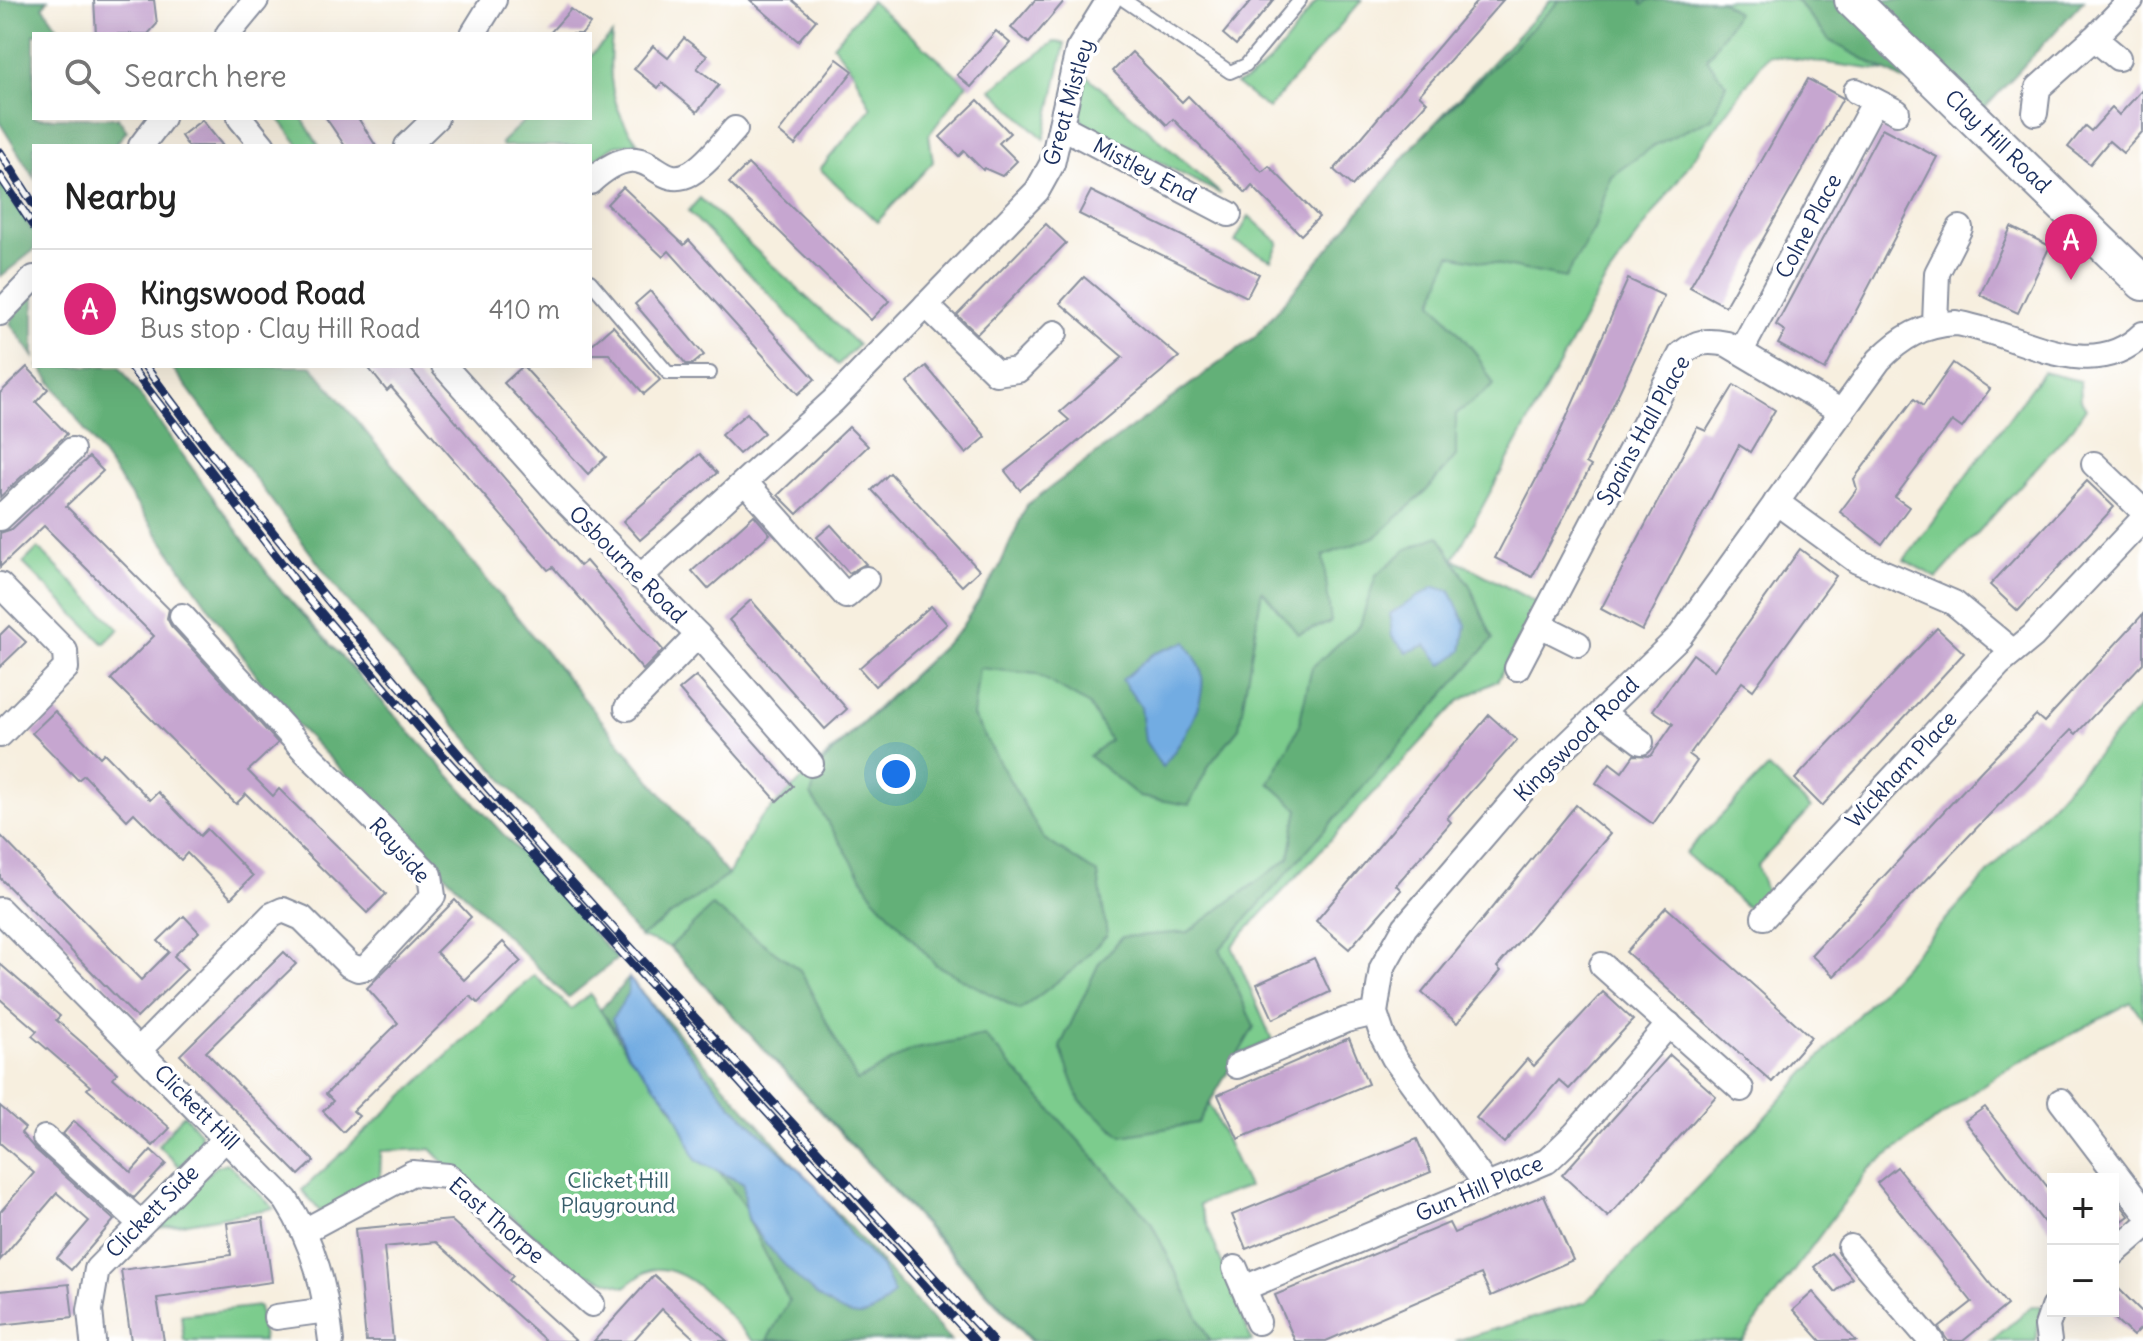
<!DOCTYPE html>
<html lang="en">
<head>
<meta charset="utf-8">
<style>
	body { margin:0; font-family:Delius,sans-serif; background:#f6f6f6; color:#222 }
	.controls { position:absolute; right:24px; bottom:24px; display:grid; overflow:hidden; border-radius:0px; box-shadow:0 8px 32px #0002 }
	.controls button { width:72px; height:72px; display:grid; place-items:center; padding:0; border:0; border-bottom:2px solid #e0e0e0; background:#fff; color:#222; font:40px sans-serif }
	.you { position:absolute; left:896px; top:774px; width:28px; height:28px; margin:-20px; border:6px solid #fff; border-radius:50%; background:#1a73e8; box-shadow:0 0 0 12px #1a73e833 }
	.badge { display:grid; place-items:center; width:52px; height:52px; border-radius:50%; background:#db2777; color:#fff; font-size:26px; font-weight:700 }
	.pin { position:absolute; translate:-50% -66px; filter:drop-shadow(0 2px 4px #0008) }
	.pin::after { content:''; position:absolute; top:42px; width:28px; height:24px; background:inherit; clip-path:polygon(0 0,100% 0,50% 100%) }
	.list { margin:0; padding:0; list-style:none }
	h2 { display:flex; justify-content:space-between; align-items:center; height:104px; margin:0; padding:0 32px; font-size:34px }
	h2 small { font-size:26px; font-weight:400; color:#767676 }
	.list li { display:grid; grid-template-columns:52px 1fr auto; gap:24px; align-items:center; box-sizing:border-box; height:120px; padding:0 32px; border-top:2px solid #e0e0e0 }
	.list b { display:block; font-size:30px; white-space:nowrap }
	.list p { margin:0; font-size:26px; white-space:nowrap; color:#767676 }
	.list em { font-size:26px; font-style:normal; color:#767676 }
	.icon { flex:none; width:44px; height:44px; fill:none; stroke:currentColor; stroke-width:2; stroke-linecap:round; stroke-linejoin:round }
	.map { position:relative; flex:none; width:2143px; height:1341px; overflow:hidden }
	.search { position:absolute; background:#fff; box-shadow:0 8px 32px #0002; left:32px; top:32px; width:560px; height:88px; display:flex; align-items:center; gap:20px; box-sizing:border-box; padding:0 28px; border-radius:0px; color:#767676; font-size:30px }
	.panel { position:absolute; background:#fff; box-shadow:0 8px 32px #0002; left:32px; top:144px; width:560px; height:224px; border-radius:0px }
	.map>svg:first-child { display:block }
	.green { fill:#7bcc8d; stroke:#4b7e76; stroke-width:2 }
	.forest { fill:#64b078; stroke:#40706b; stroke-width:2 }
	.water { fill:#72ace2; stroke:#466ea0; stroke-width:2 }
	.building { fill:#c6a6d0 }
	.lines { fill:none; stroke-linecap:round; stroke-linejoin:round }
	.lane-casing { stroke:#898f9e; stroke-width:16 }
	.street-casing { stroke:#898f9e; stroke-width:28 }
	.secondary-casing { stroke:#898f9e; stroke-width:38 }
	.lane { stroke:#fff; stroke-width:12 }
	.street { stroke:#fff; stroke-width:24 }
	.secondary { stroke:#fff; stroke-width:34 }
	.rail-casing { stroke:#1b2f5e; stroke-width:9 }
	.rail { stroke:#fff; stroke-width:6; stroke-dasharray:18; stroke-linecap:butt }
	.labels { text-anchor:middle; stroke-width:7; stroke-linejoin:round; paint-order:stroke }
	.street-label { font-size:22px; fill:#1b2f5e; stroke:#fff }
	.park-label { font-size:22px; fill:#385e6c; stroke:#fff }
</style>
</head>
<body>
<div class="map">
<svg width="2143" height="1341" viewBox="0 0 2143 1341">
	<rect width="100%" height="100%" fill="#fff"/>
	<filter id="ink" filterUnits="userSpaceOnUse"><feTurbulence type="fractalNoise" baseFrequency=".0125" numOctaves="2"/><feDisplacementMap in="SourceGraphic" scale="16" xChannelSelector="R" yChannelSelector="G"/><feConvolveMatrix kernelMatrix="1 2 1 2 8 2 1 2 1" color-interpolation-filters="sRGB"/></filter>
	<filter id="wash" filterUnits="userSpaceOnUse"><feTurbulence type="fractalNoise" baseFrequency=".006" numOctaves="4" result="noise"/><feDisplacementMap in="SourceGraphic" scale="32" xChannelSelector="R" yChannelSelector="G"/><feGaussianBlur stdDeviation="1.8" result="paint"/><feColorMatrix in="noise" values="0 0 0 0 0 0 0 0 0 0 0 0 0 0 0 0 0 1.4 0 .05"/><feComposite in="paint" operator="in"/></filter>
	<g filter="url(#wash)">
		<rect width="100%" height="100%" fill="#f7efdf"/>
		<g class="green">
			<path d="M1318 0H1362L1268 109 1236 84C1270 74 1295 27 1318 0Z"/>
			<polygon points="1551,0 1810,0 1885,71 1768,55 1603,284 1454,559 1537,603 1498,680 1459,701 1232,946 1272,1040 1196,1075 1248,1187 1199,1204 1252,1341 1030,1341 670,947 640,937 728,875 758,821 959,631 998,570 1027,505 1256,336 1418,141"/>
			<polygon points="871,1 967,84 929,135 933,162 877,222 820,169 871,108 853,71 833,45"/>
			<path d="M612 35C607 77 611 109 638 143L616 145 590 162V146H503L501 143 527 118H590V56Z"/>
			<polygon points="1054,42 1065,43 1044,139 991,89"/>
			<polygon points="1086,75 1221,194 1083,123 1079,114"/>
			<polygon points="278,118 302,118 319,146 300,146"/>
			<polygon points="700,198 858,345 838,365 688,211"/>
			<polygon points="1249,216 1279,243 1271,260 1235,242"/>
			<polygon points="2043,372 2080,381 2081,400 2086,408 2073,427 1937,578 1904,560"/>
			<polygon points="38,548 119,629 104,644 23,563"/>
			<polygon points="2143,704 2143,1019 2131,1002 1998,1074 1869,1169 1742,1341 1455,1341 1586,1302 1754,1129"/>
			<polygon points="1768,768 1811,808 1757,866 1766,891 1749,909 1685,853"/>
			<path d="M534 975 571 1009 590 994 628 1054 744 1184 748 1219 810 1341H753C729 1318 695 1269 658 1269 646 1269 635 1280 625 1287L576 1270 498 1205 460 1179 431 1149 381 1151 380 1180 322 1214 302 1190Z"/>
			<polygon points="184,1114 200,1133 201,1142 180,1167 158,1145"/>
			<polygon points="227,1163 274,1208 153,1229 215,1167"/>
			<polygon points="259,1306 263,1341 184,1341 181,1315"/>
			<polygon points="2032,1306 2042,1306 2036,1341 1991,1341"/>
		</g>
		<g class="forest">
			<polygon points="0,0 48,0 43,6 62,34 34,34 34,118 118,118 127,131 114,146 34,146 34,178 0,123"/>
			<polygon points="1560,0 1641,0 1642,5 1650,0 1721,0 1737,13 1707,59 1726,84 1712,118 1655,145 1611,176 1594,229 1565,278 1450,255 1433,302 1475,352 1494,385 1456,414 1456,456 1426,491 1377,536 1323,556 1331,622 1298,634 1262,590 1239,728 1210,764 1189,805 1140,797 1089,756 1110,740 1089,705 1036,674 979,668 973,716 1043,838 1098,874 1107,935 1074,969 1020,1010 936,965 874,897 811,795 820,765 959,631 998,570 1027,505 1256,336 1418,141"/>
			<polygon points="1796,0 2084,0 1984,109 1901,79 1830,41"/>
			<polygon points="0,182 34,233 34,250 0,277"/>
			<polygon points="34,283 34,357 10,323"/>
			<polygon points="40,366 119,366 276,585 617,959 568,998 277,705"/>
			<polygon points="171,366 312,366 728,875 640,937 342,595"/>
			<polygon points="1439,536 1470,586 1493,639 1220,949 1254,1027 1198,1123 1122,1136 1080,1101 1060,1047 1099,963 1122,937 1188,932 1289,858 1298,809 1269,783 1298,729 1312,667 1360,625 1376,575 1407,549"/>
			<polygon points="712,906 800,970 857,1081 911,1050 984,1035 1150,1220 1210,1341 1033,1341 670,947"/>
			<polygon points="629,978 951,1341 767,1340 789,1301 748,1219 789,1266 600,1010"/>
		</g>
		<g class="water">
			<polygon points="1434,587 1450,591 1466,625 1462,651 1442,665 1426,645 1407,652 1392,637 1390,614"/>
			<path d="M1186 642C1191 651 1198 661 1201 670 1209 701 1181 745 1162 767L1145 741 1141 707 1122 680 1153 654Z"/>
			<path d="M629 978 731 1105 813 1183 853 1238 881 1266 894 1293C885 1303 874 1315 859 1316 826 1316 765 1247 749 1220 744 1211 745 1195 744 1184L696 1160 673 1107 628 1054 612 1019 628 994Z"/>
		</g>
		<g id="blocks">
			<g class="building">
				<polygon points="94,0 154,0 157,24 148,34 96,34"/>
				<polygon points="750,0 792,0 816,20 798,41"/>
				<polygon points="1035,0 1065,0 1029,43 1011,28"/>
				<polygon points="1252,0 1274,0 1236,45 1223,34"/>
				<polygon points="1478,0 1503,0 1419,95 1427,102 1352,186 1334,170"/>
				<polygon points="571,9 590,24 582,34 549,34"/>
				<polygon points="996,31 1010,43 971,87 957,75"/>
				<polygon points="684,38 707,56 697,68 719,85 697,112 662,83 658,88 634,69 653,46 668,58"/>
				<polygon points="1132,52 1182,102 1188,96 1262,172 1269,166 1319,217 1301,235 1252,186 1246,193 1173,119 1167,125 1113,71"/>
				<polygon points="837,59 853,71 795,145 779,132"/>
				<polygon points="1808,79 1843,98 1725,306 1690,287"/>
				<polygon points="2143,89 2143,131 2123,153 2109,141 2090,164 2068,147 2085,126 2091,131 2112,108 2119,115"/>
				<polygon points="978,100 1010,133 999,143 1017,161 1002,176 984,168 983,170 964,151 959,156 940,137"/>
				<polygon points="326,118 358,118 376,146 345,146"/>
				<polygon points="202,120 223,146 188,146 181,136"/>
				<polygon points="1882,128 1937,157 1825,370 1778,344 1785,331 1776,325"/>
				<polygon points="748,164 889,301 871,320 729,183"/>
				<polygon points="623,187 684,245 689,240 815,379 798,394 669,251 663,257 607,204"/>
				<polygon points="1091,191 1259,274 1247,297 1079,214"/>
				<polygon points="1046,224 1066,243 977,334 957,315"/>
				<polygon points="2011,227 2050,246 2018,313 1980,295"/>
				<polygon points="1084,277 1179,357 1020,490 1005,471 1069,420 1060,412 1123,357 1060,303"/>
				<polygon points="1628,279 1664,296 1586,463 1591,466 1532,577 1495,558 1556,441"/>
				<polygon points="650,291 704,355 693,364 686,364 635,304"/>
				<polygon points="613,326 660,380 644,394 609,354 590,354 590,346"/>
				<polygon points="1953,363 1990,389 1962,428 1952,421 1895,497 1909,507 1882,544 1840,512 1857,489 1854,479 1914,399 1923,406"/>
				<polygon points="367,366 408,366 580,566 586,561 663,650 643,670 553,567 548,570 391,387 387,391"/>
				<polygon points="523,366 606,457 588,474 504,383"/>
				<polygon points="926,366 986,437 966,454 907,383"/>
				<polygon points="27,367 48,389 36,402 67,434 0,497 0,393"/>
				<polygon points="1734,385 1775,410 1750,452 1739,445 1642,631 1601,609 1697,427 1706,431"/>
				<polygon points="747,413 764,433 739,454 721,435"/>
				<polygon points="849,427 868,446 797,514 778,495"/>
				<polygon points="700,454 717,473 640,540 623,521"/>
				<polygon points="89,457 103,471 66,506 169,609 167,618 171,626 278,743 248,771 273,796 279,789 386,894 367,913 246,794 236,804 111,679 154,636 44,526 0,567 0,533 12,529"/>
				<polygon points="890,473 979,570 962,586 872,490"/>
				<polygon points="2087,481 2114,507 2018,611 1990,585"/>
				<polygon points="754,515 770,534 708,589 692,571"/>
				<polygon points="831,525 866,564 849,573 817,537"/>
				<polygon points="1800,549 1836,576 1753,690 1742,682 1689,755 1697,761 1653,824 1596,783 1610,763 1622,772 1634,755 1651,756 1673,724 1653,710 1693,654 1714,670"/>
				<polygon points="751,600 847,709 825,729 729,620"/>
				<polygon points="931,606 947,624 875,686 859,668"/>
				<polygon points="2143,614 2143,663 2076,734 2071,730 1834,976 1811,955 1983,769 2036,715 2044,722"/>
				<polygon points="9,626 26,642 0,667 0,635"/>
				<polygon points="1937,628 1964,653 1822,806 1795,779"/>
				<polygon points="696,676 793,786 777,801 679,690"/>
				<polygon points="55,711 100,757 104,753 150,800 158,792 200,836 207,829 253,876 231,898 187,853 181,860 134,813 127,820 84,775 78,780 32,733"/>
				<polygon points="1489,715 1517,740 1447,818 1451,822 1396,885 1401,890 1349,949 1316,921"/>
				<polygon points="1576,805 1610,834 1497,967 1501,971 1457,1023 1422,993"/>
				<polygon points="0,835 141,980 169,952 158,941 184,916 199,932 174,956 187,969 137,1018 0,878"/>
				<polygon points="455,900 471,917 436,952 464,980 503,942 521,961 478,1003 470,996 353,1111 359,1116 343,1132 323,1111 333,1101 326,1094 398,1023 367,988"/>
				<polygon points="1666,907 1811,1037 1772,1082 1626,952"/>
				<polygon points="284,952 296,964 206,1052 314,1161 299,1175 180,1055"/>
				<polygon points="1314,958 1330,992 1273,1019 1257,984"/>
				<polygon points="0,964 60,1016 56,1020 117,1073 113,1078 170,1128 153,1146 87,1089 90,1086 32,1036 37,1031 0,999"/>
				<polygon points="1603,992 1633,1020 1569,1089 1559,1080 1504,1143 1476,1118 1527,1059 1534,1066"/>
				<polygon points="1349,1038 1368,1084 1238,1139 1218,1095"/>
				<polygon points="1670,1055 1716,1096 1608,1217 1562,1175"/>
				<polygon points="0,1106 25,1128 21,1133 35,1149 114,1220 71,1270 57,1258 89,1221 57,1193 0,1260 0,1212 34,1173 0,1143"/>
				<polygon points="1985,1107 2053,1194 2053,1234 1965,1121"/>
				<polygon points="74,1121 131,1172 151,1150 166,1164 134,1198 63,1134"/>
				<polygon points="1417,1139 1431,1172 1246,1249 1232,1215"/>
				<polygon points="1897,1167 2007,1305 1963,1341 1948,1341 1939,1328 1972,1302 1877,1183"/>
				<polygon points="2113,1194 2129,1216 2122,1221 2113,1208"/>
				<polygon points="1544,1195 1573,1260 1491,1296 1481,1274 1326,1341 1295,1341 1275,1295 1449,1223 1454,1233"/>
				<polygon points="263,1218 272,1282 157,1298 164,1341 131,1341 121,1270 231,1255 227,1223"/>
				<polygon points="451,1220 513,1276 509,1280 576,1341 546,1341 436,1242 384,1247 393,1341 366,1341 355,1229"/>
				<polygon points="1831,1253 1852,1278 1835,1292 1814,1267"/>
				<polygon points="654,1275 727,1341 697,1341 662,1309 633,1341 594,1341"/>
				<polygon points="2113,1283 2143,1313 2143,1326 2133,1336 2113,1317"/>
				<polygon points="69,1284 73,1317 0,1325 0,1291"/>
				<polygon points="1813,1292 1856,1341 1821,1341 1793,1310"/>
			</g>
		</g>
	</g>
	<g filter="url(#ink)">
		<use href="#blocks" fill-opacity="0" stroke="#898f9e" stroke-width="2"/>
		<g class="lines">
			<g class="lane-casing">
				<g id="lane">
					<polyline points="1124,0 1230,72 1246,65 1300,0"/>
					<polyline points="590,281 668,373 710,373"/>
				</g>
			</g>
			<g class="street-casing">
				<g id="street">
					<polyline points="228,34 256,0"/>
					<polyline points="473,34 494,0"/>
					<polyline points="2118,58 2094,38 2131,0"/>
					<polyline points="1856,91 1897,112"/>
					<polyline points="2035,113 2038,88 2094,38"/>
					<polyline points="240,118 263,146"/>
					<polyline points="1061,126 1229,214"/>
					<polyline points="141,146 162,118"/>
					<polyline points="407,146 436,118"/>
					<path d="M590 182C651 127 653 194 691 173 708 163 722 143 735 129"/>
					<polyline points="926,305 996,373 1018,370 1055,333"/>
					<polyline points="0,313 34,278"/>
					<polyline points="1935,324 1937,273 1960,228"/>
					<polyline points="1741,351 1875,101"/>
					<polyline points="444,366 556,491 698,635 811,764"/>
					<polyline points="2094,464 2143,511"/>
					<polyline points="745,482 846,596 866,579"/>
					<polyline points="1776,502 1857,561 1954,603 2012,651"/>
					<polyline points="0,518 72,450"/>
					<polyline points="640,577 833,401 1037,191 1052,164 1078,50 1109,0"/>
					<polyline points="0,585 65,651 66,668 0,735"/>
					<polyline points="1540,625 1578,644"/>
					<path d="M1517 668 1681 354C1697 341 1707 340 1727 344L1842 412"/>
					<polyline points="627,708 698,635"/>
					<polyline points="1601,712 1641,742"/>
					<path d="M0 910 286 1200C315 1245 325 1288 331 1341"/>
					<polyline points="1764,917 1999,664 2033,636 2143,519"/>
					<polyline points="1602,965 1741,1089"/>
					<polyline points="139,1050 272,915 283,910 302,918 349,965 358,969 367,967 433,896 430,875 306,752 182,616"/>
					<polyline points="1237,1066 1346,1020 1375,1013"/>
					<polyline points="2061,1101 2143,1209"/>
					<polyline points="45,1138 139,1222"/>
					<path d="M1487 1186 1394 1058 1383 1037 1375 1013 1382 968 1405 927 1534 777 1680 636 1879 360C1902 337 1922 325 1956 323 2017 332 2089 387 2143 334"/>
					<polyline points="306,1230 412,1173 448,1176 592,1304"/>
					<polyline points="1850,1247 1931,1341"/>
					<polyline points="2113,1254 2143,1228"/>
					<polyline points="1235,1268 1258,1322"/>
					<polyline points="1244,1288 1547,1161 1575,1134 1669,1024"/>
					<polyline points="276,1317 327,1310"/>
					<polyline points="93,1341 90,1310 97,1269 227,1137"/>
					<polyline points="2049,1341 2047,1326 2053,1308"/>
				</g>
			</g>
			<g class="secondary-casing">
				<polyline id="secondary" points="1852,0 2143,283"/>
			</g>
			<use href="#lane" class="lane"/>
			<use href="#street" class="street"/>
			<use href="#secondary" class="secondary"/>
			<g class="rail-casing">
				<g id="rail">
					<polyline points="0,152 34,205"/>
					<polyline points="0,176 34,227"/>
					<polyline points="130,366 309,599 436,748 975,1341"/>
					<path d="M145 366C400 713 703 1023 992 1341"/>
				</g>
			</g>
			<use href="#rail" class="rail"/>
		</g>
	</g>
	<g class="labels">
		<g class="street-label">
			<text transform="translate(1068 102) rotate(-74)" y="8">Great Mistley</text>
			<text transform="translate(1998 141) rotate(44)" y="8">Clay Hill Road</text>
			<text transform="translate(1145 170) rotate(28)" y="8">Mistley End</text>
			<text transform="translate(1808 226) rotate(-62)" y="8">Colne Place</text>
			<text transform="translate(1643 430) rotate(-61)" y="8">Spains Hall Place</text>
			<text transform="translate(628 564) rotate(45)" y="8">Osbourne Road</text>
			<text transform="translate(1576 739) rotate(-45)" y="8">Kingswood Road</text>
			<text transform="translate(1901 769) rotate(-47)" y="8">Wickham Place</text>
			<text transform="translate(400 850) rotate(48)" y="8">Rayside</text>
			<text transform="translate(197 1107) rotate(45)" y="8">Clickett Hill</text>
			<text transform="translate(1479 1188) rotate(-23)" y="8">Gun Hill Place</text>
			<text transform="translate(152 1211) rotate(-45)" y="8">Clickett Side</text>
			<text transform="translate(497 1220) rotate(41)" y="8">East Thorpe</text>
		</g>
		<g class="park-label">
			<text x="618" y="1188">Clicket Hill<tspan x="618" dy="25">Playground</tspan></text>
		</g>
	</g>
</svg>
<div class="controls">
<button>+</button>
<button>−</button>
</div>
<div class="you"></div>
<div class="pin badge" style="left:2071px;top:280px">A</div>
<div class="search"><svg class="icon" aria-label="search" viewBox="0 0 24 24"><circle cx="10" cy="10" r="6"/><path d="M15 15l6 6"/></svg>Search here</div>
<section class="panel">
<h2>Nearby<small></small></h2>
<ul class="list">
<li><span class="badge">A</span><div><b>Kingswood Road</b><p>Bus stop · Clay Hill Road</p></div><em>410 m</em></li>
</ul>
</section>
</div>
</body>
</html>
